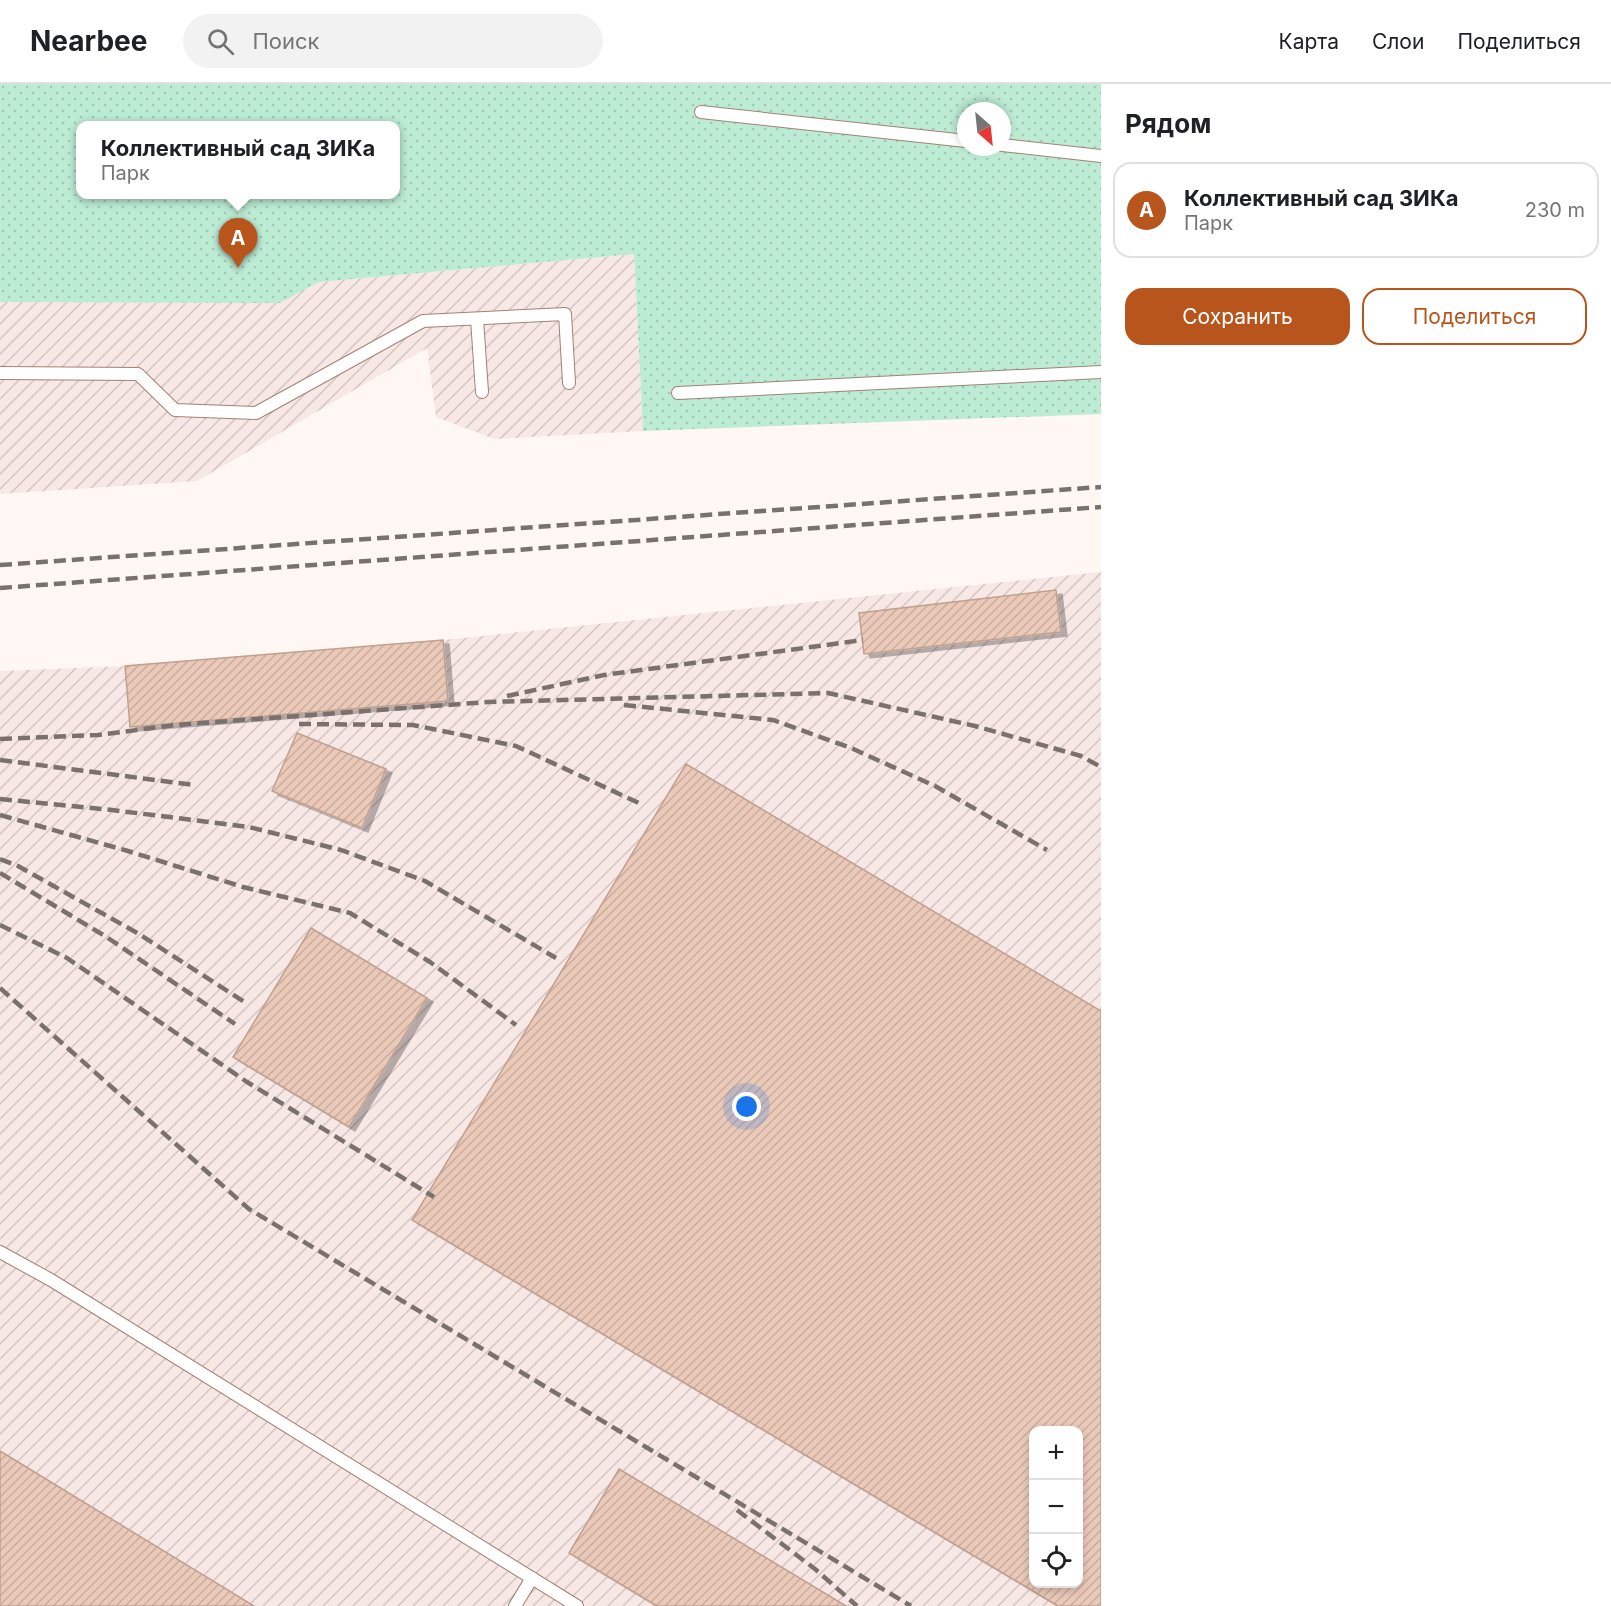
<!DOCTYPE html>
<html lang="ru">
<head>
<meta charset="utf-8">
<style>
	body { margin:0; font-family:Inter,sans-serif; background:#f2f2f2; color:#202124 }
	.controls { position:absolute; right:18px; bottom:18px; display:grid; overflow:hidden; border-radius:12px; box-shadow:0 3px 9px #0003 }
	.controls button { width:54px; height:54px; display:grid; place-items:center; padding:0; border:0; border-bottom:2px solid #e0e0e0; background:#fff; color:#202124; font:30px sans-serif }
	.compass { position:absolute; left:957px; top:18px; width:54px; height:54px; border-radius:50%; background:#fff; box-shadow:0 3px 9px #0003; rotate:153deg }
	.you { position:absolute; left:747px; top:1023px; width:21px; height:21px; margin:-15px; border:4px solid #fff; border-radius:50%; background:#1a73e8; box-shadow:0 0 0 9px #1a73e833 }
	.badge { display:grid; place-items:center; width:39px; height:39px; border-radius:50%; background:#b8551d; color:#fff; font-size:20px; font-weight:700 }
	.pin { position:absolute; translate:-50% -50px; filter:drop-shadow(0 2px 3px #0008) }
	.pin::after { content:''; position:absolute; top:32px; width:21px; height:18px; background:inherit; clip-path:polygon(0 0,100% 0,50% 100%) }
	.popup { position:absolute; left:76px; top:37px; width:324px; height:78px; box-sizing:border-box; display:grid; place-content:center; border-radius:12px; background:#fff; filter:drop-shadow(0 2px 4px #0005); font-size:20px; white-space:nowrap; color:#757577 }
	.popup b { font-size:22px; color:#202124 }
	.popup::after { content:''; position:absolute; left:50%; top:100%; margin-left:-12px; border:12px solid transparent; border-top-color:#fff }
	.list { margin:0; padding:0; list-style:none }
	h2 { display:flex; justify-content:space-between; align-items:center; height:78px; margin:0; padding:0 24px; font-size:26px }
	h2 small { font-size:20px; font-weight:400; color:#757577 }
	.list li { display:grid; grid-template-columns:39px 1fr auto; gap:18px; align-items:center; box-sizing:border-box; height:96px; margin:0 12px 12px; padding:0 12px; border:2px solid #e0e0e0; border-radius:18px }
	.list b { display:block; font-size:22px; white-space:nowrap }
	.list p { margin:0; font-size:20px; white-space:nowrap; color:#757577 }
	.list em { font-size:20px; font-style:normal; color:#757577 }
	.actions { display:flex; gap:12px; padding:18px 24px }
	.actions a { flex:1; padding:14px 0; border:2px solid #b8551d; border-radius:18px; text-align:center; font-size:21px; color:#b8551d }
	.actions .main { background:#b8551d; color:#fff }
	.icon { flex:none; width:33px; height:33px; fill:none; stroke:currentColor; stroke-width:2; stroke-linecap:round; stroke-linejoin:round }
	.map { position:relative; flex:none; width:1101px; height:1522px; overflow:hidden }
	header { display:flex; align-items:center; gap:36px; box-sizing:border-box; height:84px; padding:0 30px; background:#fff; border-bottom:2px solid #e0e0e0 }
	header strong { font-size:28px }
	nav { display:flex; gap:33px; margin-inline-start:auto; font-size:21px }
	.search { width:420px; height:54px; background:#f2f2f2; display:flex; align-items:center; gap:15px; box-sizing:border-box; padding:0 21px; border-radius:33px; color:#757577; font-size:22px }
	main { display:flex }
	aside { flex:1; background:#fff }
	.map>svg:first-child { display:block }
	.industrial { fill:url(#industrial-furrows); fill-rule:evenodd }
	.garden { fill:url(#garden-dots); fill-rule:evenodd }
	.building { fill:url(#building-hatch); stroke:#c0a090; stroke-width:1.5; fill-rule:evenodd; filter:url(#shadow) }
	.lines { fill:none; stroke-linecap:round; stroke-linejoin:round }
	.service-casing { stroke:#a28274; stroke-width:14 }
	.service { stroke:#fff; stroke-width:12 }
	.rail { stroke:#7a706c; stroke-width:4.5; stroke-dasharray:12 6; stroke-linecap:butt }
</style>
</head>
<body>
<header>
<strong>Nearbee</strong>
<div class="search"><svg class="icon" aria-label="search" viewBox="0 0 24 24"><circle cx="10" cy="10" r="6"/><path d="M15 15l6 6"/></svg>Поиск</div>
<nav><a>Карта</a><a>Слои</a><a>Поделиться</a></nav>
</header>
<main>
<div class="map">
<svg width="1101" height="1522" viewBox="0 0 1101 1522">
	<defs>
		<pattern id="industrial-furrows" width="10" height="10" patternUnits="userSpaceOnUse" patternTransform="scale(1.5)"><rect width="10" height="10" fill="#f7e7e5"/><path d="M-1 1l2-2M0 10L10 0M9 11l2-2" fill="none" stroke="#d3c5c3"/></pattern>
		<pattern id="garden-dots" width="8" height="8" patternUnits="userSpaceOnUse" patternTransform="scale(1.5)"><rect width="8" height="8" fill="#bdecd5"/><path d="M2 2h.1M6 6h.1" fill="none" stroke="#a2c9b6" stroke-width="1.8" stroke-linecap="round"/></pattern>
		<pattern id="building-hatch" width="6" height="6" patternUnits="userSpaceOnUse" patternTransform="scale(1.5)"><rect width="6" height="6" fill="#ebc9b9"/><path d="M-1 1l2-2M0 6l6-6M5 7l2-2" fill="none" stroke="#c9ac9e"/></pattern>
		<filter id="shadow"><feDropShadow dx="6" dy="4" stdDeviation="0" flood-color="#0004"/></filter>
	</defs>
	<rect width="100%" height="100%" fill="#fff7f4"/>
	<g class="industrial">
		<polygon points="634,170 643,347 494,355 436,333 427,264 197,397 0,410 0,218 280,219 319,198"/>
		<path d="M1101 488V1522H0V587L125 582 443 556ZM1034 1346H1078V1500H1034Z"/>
	</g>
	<path class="garden" d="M0 0H1101V330L643 347 634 170 319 198 280 219 0 218ZM966 27H1002V63H966ZM80 42H395V110H80Z"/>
	<g class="building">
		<polygon points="1056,506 1061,548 864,570 859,529"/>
		<polygon points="443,556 448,617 130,643 125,582"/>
		<polygon points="297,649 386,685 362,744 272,707"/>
		<path d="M686 680 1101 927V1522H1058L412 1136ZM1034 1346H1078V1500H1034Z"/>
		<polygon points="311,844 427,914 349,1043 233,973"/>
		<polygon points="0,1367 254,1522 0,1522"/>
		<polygon points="619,1385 846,1522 657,1522 569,1469"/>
	</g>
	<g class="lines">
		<g class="service-casing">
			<g id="service">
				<polyline points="701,28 966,57"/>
				<polyline points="1002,61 1101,72"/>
				<polyline points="477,235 482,308"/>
				<polyline points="0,289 138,290 175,326 256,329 423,237 565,230 569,299"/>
				<polyline points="678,309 1101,288"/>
				<polyline points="0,1168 51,1196 577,1522"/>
				<polyline points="515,1522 532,1494"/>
			</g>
		</g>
		<use href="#service" class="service"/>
		<g class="rail">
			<polyline points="0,481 1101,403"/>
			<polyline points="0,504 1101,423"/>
			<polyline points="507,612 604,591 863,556"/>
			<polyline points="624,621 773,636 851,664 935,702 1047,766"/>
			<polyline points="299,640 413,641 516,662 641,720"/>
			<polyline points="0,655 98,651 175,641 488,618 828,609 975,642 1081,672 1101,683"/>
			<polyline points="0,676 194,701"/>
			<polyline points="0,715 112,726 249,743 341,766 425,797 556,874"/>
			<polyline points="0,731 128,767 243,803 350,829 430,878 516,941"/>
			<polyline points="0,775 18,782 139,850 246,919"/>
			<polyline points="0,789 105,852 235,940"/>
			<polyline points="0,841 67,874 247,998 434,1113"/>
			<polyline points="0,904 249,1125 911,1522"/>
			<polyline points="737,1426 815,1485 857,1522"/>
		</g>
	</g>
</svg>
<div class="controls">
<button>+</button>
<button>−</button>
<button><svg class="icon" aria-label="locate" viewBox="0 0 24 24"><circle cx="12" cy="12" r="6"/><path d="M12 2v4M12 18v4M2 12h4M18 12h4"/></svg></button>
</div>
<svg class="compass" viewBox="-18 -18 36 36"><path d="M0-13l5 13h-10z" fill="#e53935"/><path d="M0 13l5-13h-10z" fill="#757577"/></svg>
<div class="you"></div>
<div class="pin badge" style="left:238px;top:184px">A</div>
<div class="popup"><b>Коллективный сад ЗИКа</b>Парк</div>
</div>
<aside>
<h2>Рядом<small></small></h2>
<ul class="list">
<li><span class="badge">A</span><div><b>Коллективный сад ЗИКа</b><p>Парк</p></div><em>230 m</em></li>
</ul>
<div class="actions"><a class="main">Сохранить</a><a>Поделиться</a></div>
</aside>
</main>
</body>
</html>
